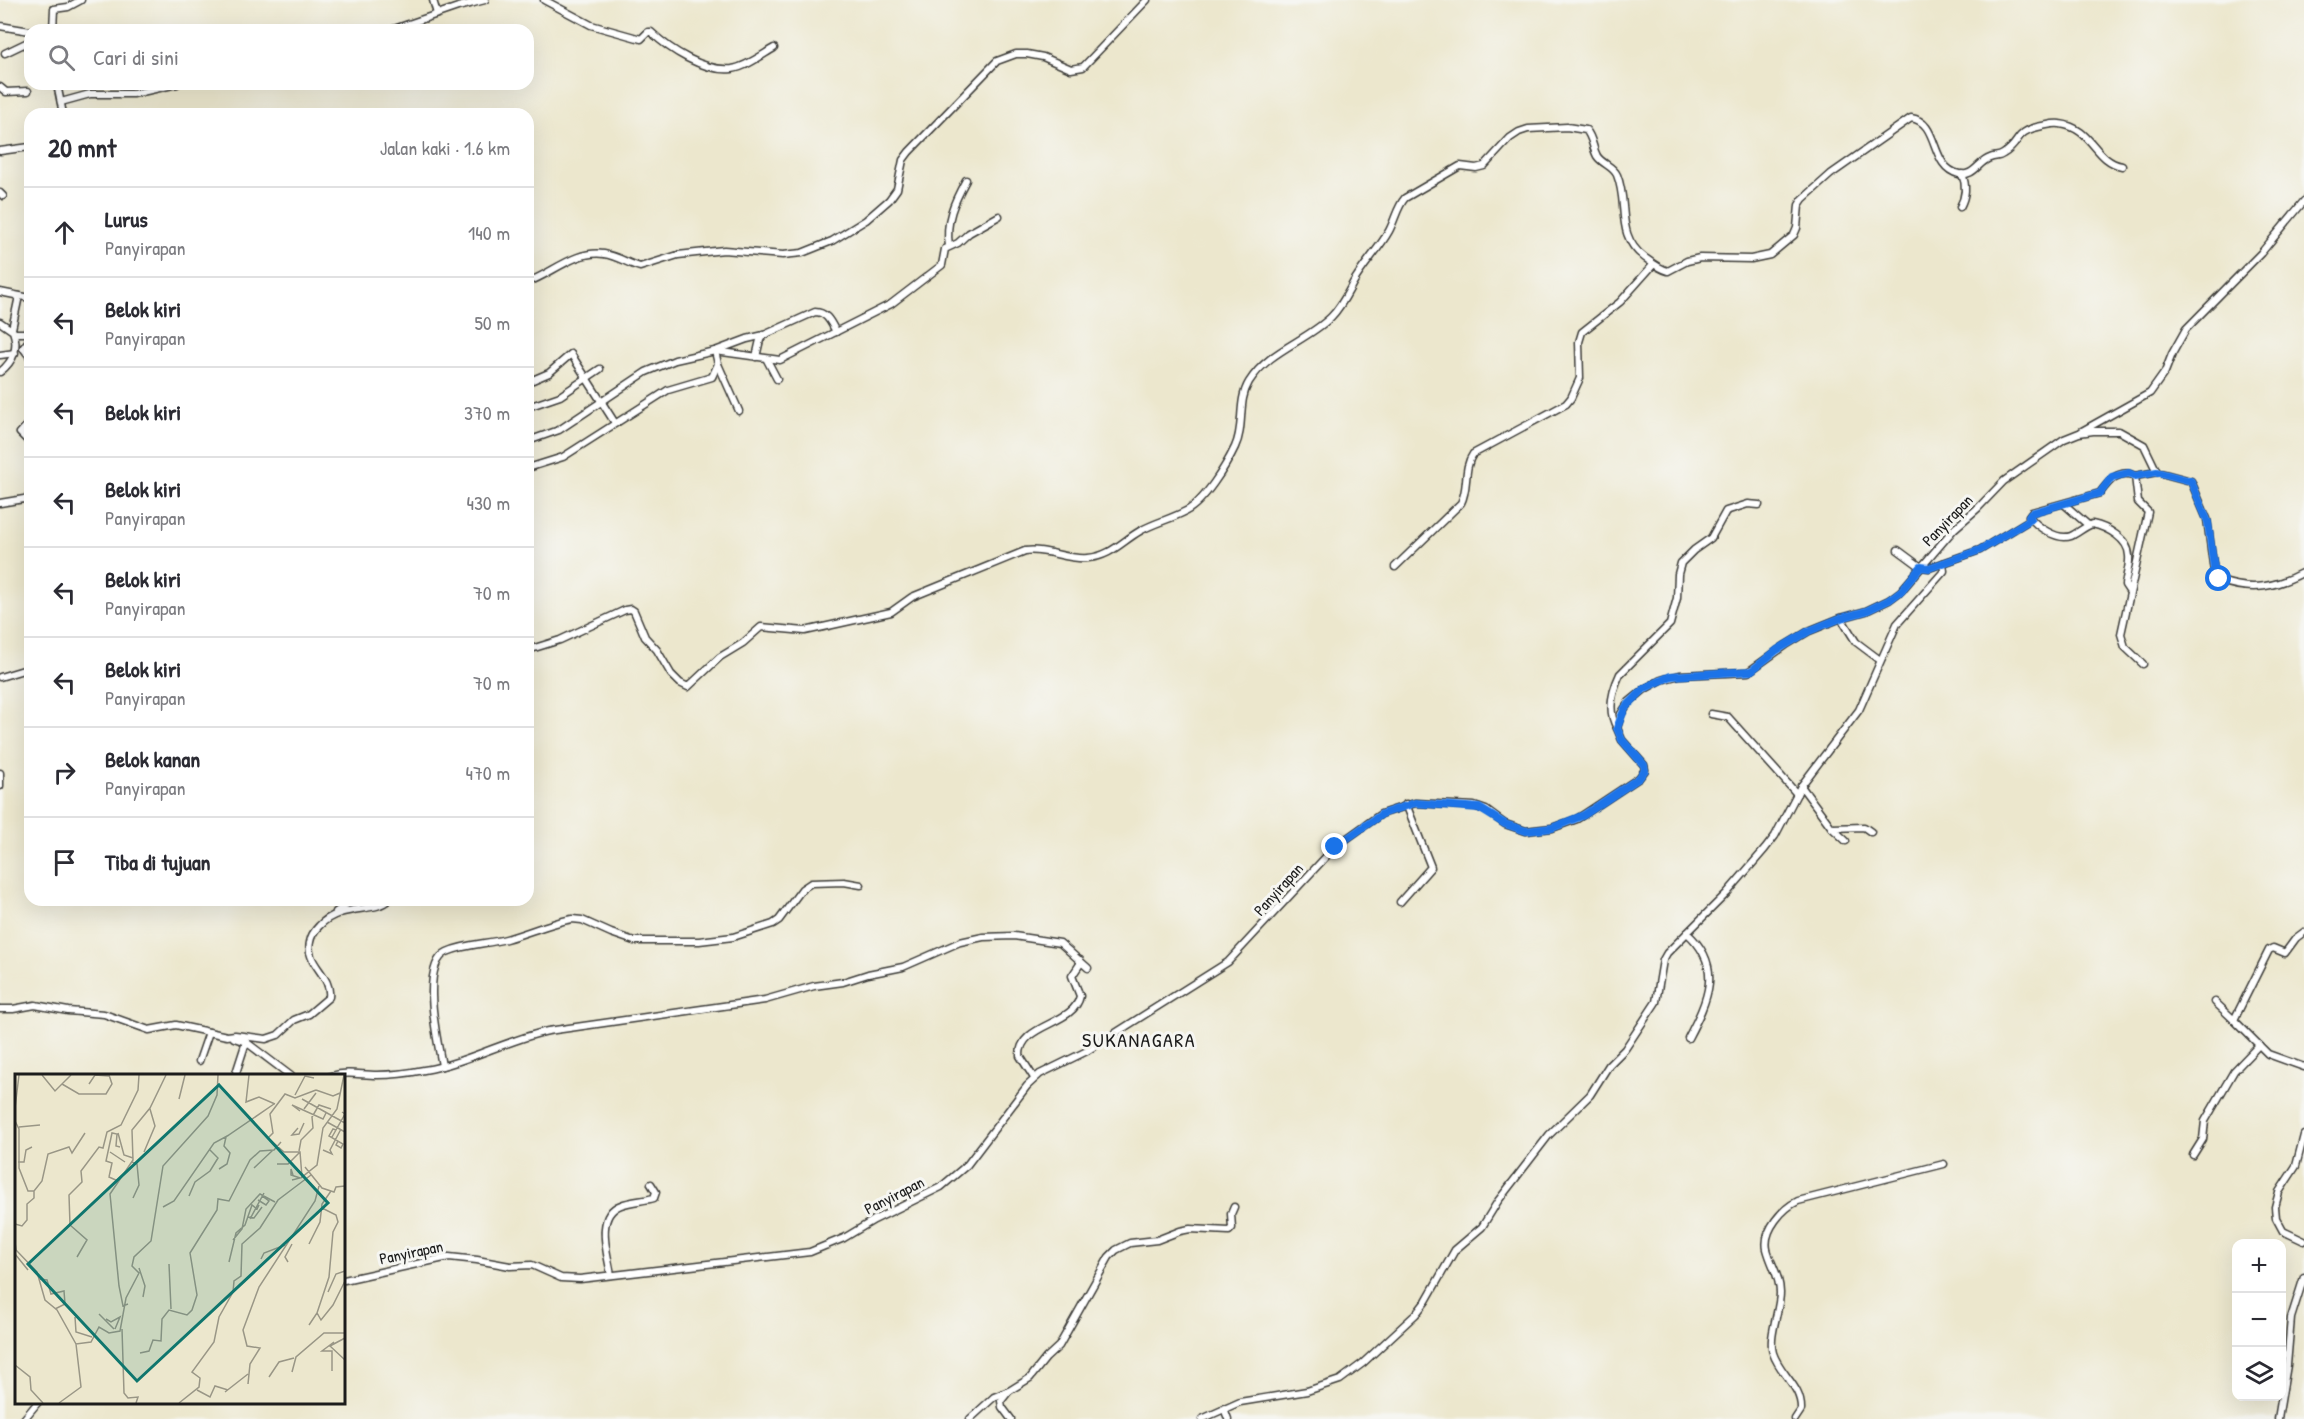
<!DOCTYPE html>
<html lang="id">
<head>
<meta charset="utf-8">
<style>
	body { margin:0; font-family:"Patrick Hand",sans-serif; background:#f2f2f3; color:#2b2b33 }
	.controls { position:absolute; right:18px; bottom:18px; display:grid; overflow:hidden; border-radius:12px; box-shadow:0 6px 24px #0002 }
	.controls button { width:54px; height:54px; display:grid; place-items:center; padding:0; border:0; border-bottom:2px solid #e1e1e2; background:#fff; color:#2b2b33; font:30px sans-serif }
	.stop { position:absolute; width:18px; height:18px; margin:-14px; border:4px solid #1a73e8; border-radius:50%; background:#fff }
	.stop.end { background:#1a73e8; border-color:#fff; box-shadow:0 2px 6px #0008 }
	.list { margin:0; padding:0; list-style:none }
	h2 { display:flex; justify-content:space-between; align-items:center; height:78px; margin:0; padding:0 24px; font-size:26px }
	h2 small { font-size:20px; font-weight:400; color:#7c7c81 }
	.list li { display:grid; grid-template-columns:39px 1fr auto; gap:18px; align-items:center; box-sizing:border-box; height:90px; padding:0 24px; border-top:2px solid #e1e1e2 }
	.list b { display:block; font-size:22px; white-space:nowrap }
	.list p { margin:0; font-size:20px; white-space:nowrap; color:#7c7c81 }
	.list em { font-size:20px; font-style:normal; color:#7c7c81 }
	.icon { flex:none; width:33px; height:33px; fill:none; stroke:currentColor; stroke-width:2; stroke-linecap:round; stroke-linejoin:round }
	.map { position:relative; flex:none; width:2304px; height:1419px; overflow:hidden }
	.search { position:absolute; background:#fff; box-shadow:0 6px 24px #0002; left:24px; top:24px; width:510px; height:66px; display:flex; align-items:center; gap:15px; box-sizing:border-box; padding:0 21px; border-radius:18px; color:#7c7c81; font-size:22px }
	.panel { position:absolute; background:#fff; box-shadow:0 6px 24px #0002; left:24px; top:108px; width:510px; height:798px; border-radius:18px }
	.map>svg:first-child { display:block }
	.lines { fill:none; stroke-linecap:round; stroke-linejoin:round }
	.minor-casing { stroke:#3b3a37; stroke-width:9 }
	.minor { stroke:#fff; stroke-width:6 }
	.route { stroke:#1a73e8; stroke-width:8 }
	.labels { text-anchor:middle; stroke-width:6; stroke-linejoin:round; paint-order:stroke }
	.street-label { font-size:16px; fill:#1c1c1c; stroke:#f6f6f2 }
	.quarter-label { font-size:20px; letter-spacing:1.5px; fill:#1c1c1c; stroke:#f6f6f2 }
	.inset-road { fill:none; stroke:#999686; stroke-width:1.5 }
	.view { fill:#0f766e; fill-opacity:0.15; stroke:#0f766e; stroke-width:3 }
	.inset-edge { fill:none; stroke:#1c1c1c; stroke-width:3 }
</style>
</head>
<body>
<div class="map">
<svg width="2304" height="1419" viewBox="0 0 2304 1419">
	<rect width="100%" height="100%" fill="#f6f6f2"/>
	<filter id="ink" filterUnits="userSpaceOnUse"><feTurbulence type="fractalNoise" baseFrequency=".0167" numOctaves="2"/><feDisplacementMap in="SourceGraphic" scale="12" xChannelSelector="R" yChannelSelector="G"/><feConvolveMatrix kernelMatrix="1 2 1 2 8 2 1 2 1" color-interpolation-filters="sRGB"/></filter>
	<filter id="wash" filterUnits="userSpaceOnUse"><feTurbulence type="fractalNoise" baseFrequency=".008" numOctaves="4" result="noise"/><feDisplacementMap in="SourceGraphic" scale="24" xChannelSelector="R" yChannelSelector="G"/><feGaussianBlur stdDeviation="1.35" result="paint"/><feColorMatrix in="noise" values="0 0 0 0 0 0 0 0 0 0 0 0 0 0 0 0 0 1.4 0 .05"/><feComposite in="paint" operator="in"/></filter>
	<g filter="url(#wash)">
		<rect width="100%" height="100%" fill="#ece7cd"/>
	</g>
	<g filter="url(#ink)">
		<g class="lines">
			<g class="minor-casing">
				<g id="minor">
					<polyline points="433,0 437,14"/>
					<path d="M544 0 591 25 641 39 648 32H651C670 50 704 72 732 69 746 67 762 55 774 48"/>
					<polyline points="0,26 30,31"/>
					<polyline points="53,30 54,9 68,7 81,0"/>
					<polyline points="391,30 458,7 485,0"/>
					<polyline points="5,53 30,41"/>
					<polyline points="57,84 63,114"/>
					<polyline points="0,87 6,92 28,91"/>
					<polyline points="61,102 90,94 133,94 177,84"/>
					<polyline points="0,151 30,147"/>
					<polyline points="0,193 3,196"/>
					<path d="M1960 207C1966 196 1967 186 1962 174"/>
					<path d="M949 246C945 221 954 202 966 180"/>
					<path d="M528 282C553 273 575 250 604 254 617 256 627 263 640 267L678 255 724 250 783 255 802 253 832 241 866 220 889 200 897 189 903 160 909 152 997 61 1016 54H1027L1043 57 1071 69 1083 67 1147 0"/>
					<polyline points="0,292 30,298"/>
					<path d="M0 322 13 331C19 348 14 361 0 372"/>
					<polyline points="12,329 19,296"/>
					<polyline points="15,333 30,333"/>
					<polyline points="30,339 23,348 30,357"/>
					<polyline points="0,355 15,353"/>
					<polyline points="756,357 760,340 763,335"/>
					<polyline points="767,360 777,379"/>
					<polyline points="718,364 739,411"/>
					<polyline points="528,382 549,373 571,354 615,423"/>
					<polyline points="528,407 560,396 600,369"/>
					<polyline points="30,422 20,433 30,443"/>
					<polyline points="2082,431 2150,393 2165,372 2172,354 2186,329 2261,253 2304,201"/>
					<polyline points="528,441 559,430 646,372 675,360 715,351 780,360 891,304 942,265 945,249 958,243 969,233 999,216"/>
					<path d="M528 468 563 457 668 390 712 377 718 364 715 351 747 339 764 335 815 312C827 312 831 323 836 332"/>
					<polyline points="0,503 24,499 30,501"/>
					<polyline points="2064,504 2088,525"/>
					<polyline points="1943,563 1980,550 2031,519"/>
					<path d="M1395 567 1461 503C1469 488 1463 468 1473 454L1566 404 1571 398 1580 378 1579 342 1582 332 1620 302 1653 265"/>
					<path d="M2129 591 2125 585C2126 576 2130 565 2129 556 2129 539 2107 527 2092 524 2084 527 2078 533 2071 536 2057 541 2036 526 2029 516L2032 512 2100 493C2108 482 2119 468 2135 476"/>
					<polyline points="1841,618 1856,642 1880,660"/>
					<path d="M528 650 560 640 625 610 631 609 634 611 645 637 657 650 671 674 680 683 688 687 720 657 743 643 761 627 805 631 891 612 912 597 1025 551C1047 548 1066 560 1088 558 1111 556 1121 542 1140 531 1154 523 1171 519 1186 511 1204 502 1226 466 1235 447 1245 426 1237 402 1249 382 1269 350 1305 342 1331 317 1341 307 1346 296 1353 283 1363 265 1379 249 1389 231 1395 220 1397 207 1405 198L1460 166 1476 168 1484 166 1510 138 1519 132 1528 129 1567 127 1586 130C1593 138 1592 147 1597 156 1602 164 1613 166 1617 175 1629 204 1615 235 1644 257 1652 263 1659 269 1668 271L1687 261 1700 258 1751 259 1770 255 1794 235 1797 228 1799 205 1803 199 1831 174 1911 118C1940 122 1929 167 1959 174 1974 177 1978 162 1990 158 1995 156 1999 157 2003 154 2023 142 2012 132 2042 126 2048 125 2054 123 2060 124 2093 128 2094 161 2122 166"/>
					<polyline points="2143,664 2125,647 2121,634 2148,512 2138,502 2135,476 2157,472"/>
					<polyline points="0,677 30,668"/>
					<polyline points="1711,714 1728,717 1797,794"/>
					<path d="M1617 728C1607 711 1612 691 1620 674L1670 624 1677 598 1678 574 1681 563 1694 550 1711 538 1726 511 1748 504 1759 505"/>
					<polyline points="0,773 0,786"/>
					<polyline points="1801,786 1832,828 1846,841"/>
					<polyline points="1832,828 1864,827 1871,832"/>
					<polyline points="1400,902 1431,867 1406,804"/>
					<polyline points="336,912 353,900"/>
					<polyline points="2304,932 2296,938 2285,953 2273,948 2269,950 2234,1020 2268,1054 2304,1067"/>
					<path d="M1687 933C1724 966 1708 1000 1688 1038"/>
					<polyline points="2215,1002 2234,1020"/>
					<path d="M0 1009H13L35 1005 68 1011 104 1014 149 1030 176 1025 227 1036 235 1035 266 1039 278 1035 294 1020 309 1014 329 997C332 975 305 964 310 942 311 936 315 930 319 926 340 903 376 913 388 900"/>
					<polyline points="234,1038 246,1042 291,1076"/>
					<polyline points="199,1061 209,1032"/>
					<path d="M442 1066C438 1042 419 965 447 952 465 944 487 944 506 939 528 933 550 923 572 919L582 920 611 933 634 941H699L733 937 773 924 779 920 802 889 811 883 844 882 861 885"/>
					<polyline points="235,1076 246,1042"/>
					<path d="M331 1076C349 1071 360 1075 377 1075 392 1075 409 1073 424 1070 467 1063 506 1040 548 1031L765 1000 814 986 843 982 868 974 903 967 960 942 983 937 1014 936 1060 943 1088 968"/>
					<path d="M1034 1078 1020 1056C1019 1023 1074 1026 1080 996L1072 976 1080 964V960"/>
					<polyline points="2304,1135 2296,1166 2279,1192 2275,1207 2276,1218 2283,1231 2304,1241"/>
					<polyline points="2193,1155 2203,1139 2205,1121 2234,1071 2259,1045"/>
					<path d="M611 1275C608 1255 594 1215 621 1205 631 1201 643 1201 654 1198L656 1192 651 1184"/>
					<path d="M344 1280 449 1257 477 1260 510 1266 532 1265 561 1278 580 1279 810 1252 844 1238 874 1220 941 1187 967 1165 1027 1086 1040 1074 1087 1051 1228 962 1335 847 1381 814 1415 803 1474 806 1486 810 1505 824 1526 831 1534 830 1552 828 1577 819 1639 778 1645 770 1644 765 1622 740 1617 728 1621 714 1629 702 1645 689 1661 680 1680 675 1748 672 1786 645 1809 631 1841 618 1866 611 1889 600 1901 591 1954 529 1978 508 2004 481 2064 439 2079 433 2093 431H2119L2144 445 2157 472 2191 481 2207 519 2214 572 2221 581C2252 592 2276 587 2304 572"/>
					<polyline points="1224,1408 1228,1419"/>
					<polyline points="24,1419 38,1402"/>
					<polyline points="970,1419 994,1397 1009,1391"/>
					<polyline points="1011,1419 1002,1407 1001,1401 1009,1391 1030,1378 1046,1358 1059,1346 1109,1257 1116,1250 1130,1243 1157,1240 1180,1231 1190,1229 1229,1231 1232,1228 1231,1214 1234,1207"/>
					<polyline points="1202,1419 1240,1402 1307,1391 1340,1380 1363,1363 1416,1314 1426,1301 1455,1250 1482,1227 1498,1201 1549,1135 1590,1095 1609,1065 1625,1049 1656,1002 1663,960 1667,953 1727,893 1765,849 1775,836 1801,786 1859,710 1897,624 1944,571 1943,563 1929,568 1921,567 1898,550"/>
					<path d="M1795 1419 1801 1410C1802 1386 1780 1375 1773 1353 1768 1337 1780 1310 1780 1293 1780 1276 1771 1265 1767 1249 1763 1230 1783 1208 1798 1201L1944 1164"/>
					<polyline points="2278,1419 2287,1365 2291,1318 2304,1277"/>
				</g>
			</g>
			<use href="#minor" class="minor"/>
		</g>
	</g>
	<g class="lines" filter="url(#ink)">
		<polyline class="route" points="1335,847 1382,814 1415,803 1479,808 1505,824 1526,831 1552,828 1584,815 1639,778 1645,770 1644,765 1622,740 1617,728 1625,708 1645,688 1671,676 1751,671 1777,650 1809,631 1841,618 1866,611 1889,600 1901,591 1921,567 1929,568 1980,550 2031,519 2029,516 2031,513 2100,493 2112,477 2129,473 2135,476 2157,472 2191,481 2208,522 2214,568 2219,579"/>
	</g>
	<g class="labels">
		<g class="street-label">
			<text transform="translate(1947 520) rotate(-46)" y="6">Panyirapan</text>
			<text transform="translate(1278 889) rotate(-48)" y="6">Panyirapan</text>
			<text transform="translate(894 1195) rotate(-27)" y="6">Panyirapan</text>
			<text transform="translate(411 1252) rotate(-12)" y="6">Panyirapan</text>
		</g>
		<g class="quarter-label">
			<text x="1139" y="1047">SUKANAGARA</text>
		</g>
	</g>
	<g transform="translate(15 1074)">
		<rect width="330" height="330" fill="#ece7cd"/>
		<path class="inset-road" d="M27 1 40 17 56 1M234 1 231 28 244 23 260 30M47 10 64 20H91L97 10 94 1M74 10 80 1 94 2M301 16 280 24 270 20 255 40 258 59 253 64 269 78H285L287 103 302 91 308 54 322 35 329 1M301 16 318 22 325 19M280 21 290 2 299 4M164 25 170 1M287 25 330 49M0 34 4 1M289 35 301 19M285 37 277 31 308 45 311 39M0 47 4 55V94L13 117H19V124L12 130V146L7 152 0 150M312 48 330 58M4 53 25 51M283 54 277 61 284 60 289 49M321 56 318 55 314 62 328 70 326 74 321 71 323 67M103 59 109 81 118 84M317 63 330 40 327 38M308 76 317 80 315 76 326 55M284 77 286 66 298 54 297 43 304 31 316 35M95 78 110 88M129 78 140 52 135 35M3 88H9L11 76 17 73M117 88 122 90 124 111 118 124M97 89 94 103 103 107M262 90H273L285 78M290 93 307 114 319 118 321 113 330 112M239 94 258 76M204 95 212 90 215 79 209 72 211 63 259 30M94 103 97 89 91 87 97 59 102 60 101 72 105 73M277 106 285 104 276 101V95L278 101M19 117 27 107 33 80 54 73 57 79 70 59M174 122 180 108 195 97 203 84 194 75M243 126 251 131 254 127 247 122M148 133 159 127 199 69 214 61M233 143 239 144 247 133M235 145 249 119M218 166 227 155 231 135 245 120 260 128M0 168 1 176 22 198 30 226 42 236 61 270 76 268 84 253 94 259 105 257 111 224 124 199 117 192 119 183 136 167 148 92 193 42 202 21 203 1M294 170 305 148 307 130 316 117M0 180 13 196M62 183 72 166 55 151 54 121 67 108 66 97 84 73 88 74 92 58 106 51 123 16 124 1M246 185 249 179 270 171M214 188 221 159 230 151 237 131 242 135 244 131M273 188 270 183 277 170M154 190 156 235M124 194 130 212 128 223M25 205 32 206 36 220 49 217 50 230 40 235M313 218 321 200 330 197M113 230 108 232 104 212 95 120 118 86 117 56 135 34 151 1M302 239 314 203 318 158 323 148 321 141 307 134M84 240 99 255M60 243 61 258 77 263M91 245 96 248 105 243 100 255M294 251 302 239 306 246 318 231 330 207M107 255 109 319 113 324 123 323 121 329M330 264 315 272 330 286M125 279 134 277 138 266 146 267 147 245 154 236 172 241 177 236 182 221 175 179 202 136 203 125 214 127 235 86 245 77 259 76 266 68M0 291 15 303 16 316 28 329M317 297V277H307L319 268M277 298 281 283 309 259H330M254 303 264 288 279 284M233 310 235 290 245 274 232 272 228 256 244 213 300 127 304 112M182 316 195 323 200 312 213 316M210 318 233 300M44 329 66 313 61 270M164 329 184 313 185 304 177 298 199 268 204 243 218 218 219 207 226 202 227 170 245 154 263 126 296 101"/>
		<path class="view" d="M204 11 313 129 122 307 13 190Z"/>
		<rect width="330" height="330" class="inset-edge"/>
	</g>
</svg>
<div class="controls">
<button>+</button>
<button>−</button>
<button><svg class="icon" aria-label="layers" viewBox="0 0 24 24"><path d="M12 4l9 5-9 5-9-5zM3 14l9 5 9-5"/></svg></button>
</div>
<div class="stop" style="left:2219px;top:579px"></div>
<div class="stop end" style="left:1335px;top:847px"></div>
<div class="search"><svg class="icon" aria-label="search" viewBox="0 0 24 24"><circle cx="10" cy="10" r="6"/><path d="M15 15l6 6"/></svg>Cari di sini</div>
<section class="panel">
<h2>20 mnt<small>Jalan kaki · 1.6 km</small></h2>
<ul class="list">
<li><svg class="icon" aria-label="ahead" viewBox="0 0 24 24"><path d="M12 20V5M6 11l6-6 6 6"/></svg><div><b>Lurus</b><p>Panyirapan</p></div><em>140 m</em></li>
<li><svg class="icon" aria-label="left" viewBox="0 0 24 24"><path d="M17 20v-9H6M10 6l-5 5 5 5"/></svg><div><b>Belok kiri</b><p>Panyirapan</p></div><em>50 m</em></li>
<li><svg class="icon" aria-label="left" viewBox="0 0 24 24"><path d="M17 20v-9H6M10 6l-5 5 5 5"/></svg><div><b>Belok kiri</b></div><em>370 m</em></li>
<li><svg class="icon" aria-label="left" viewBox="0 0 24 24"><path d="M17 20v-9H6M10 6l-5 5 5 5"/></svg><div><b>Belok kiri</b><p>Panyirapan</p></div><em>430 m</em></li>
<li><svg class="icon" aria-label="left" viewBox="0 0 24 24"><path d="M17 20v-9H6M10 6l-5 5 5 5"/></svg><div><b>Belok kiri</b><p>Panyirapan</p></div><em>70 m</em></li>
<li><svg class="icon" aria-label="left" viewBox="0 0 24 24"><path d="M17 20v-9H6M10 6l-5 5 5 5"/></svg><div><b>Belok kiri</b><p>Panyirapan</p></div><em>70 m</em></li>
<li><svg class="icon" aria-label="right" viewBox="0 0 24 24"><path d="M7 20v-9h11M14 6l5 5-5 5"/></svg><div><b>Belok kanan</b><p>Panyirapan</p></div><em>470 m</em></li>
<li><svg class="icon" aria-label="arrive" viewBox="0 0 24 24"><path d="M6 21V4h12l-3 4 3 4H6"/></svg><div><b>Tiba di tujuan</b></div></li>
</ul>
</section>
</div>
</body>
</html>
